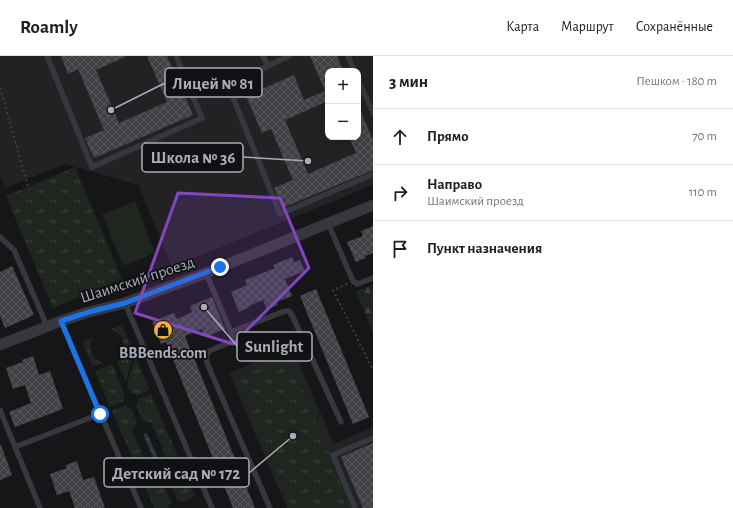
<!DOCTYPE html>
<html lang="ru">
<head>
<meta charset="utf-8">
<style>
	body { margin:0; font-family:"Alegreya Sans",sans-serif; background:#f2f2f2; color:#202124 }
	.controls { position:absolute; right:12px; top:12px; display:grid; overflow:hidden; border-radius:8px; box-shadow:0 4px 16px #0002 }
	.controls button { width:36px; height:36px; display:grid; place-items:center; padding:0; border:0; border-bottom:1px solid #e0e0e0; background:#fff; color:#202124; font:20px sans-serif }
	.stop { position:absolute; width:12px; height:12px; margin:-9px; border:3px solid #1a73e8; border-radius:50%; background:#fff }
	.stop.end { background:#1a73e8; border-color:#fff; box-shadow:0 1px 4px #0008 }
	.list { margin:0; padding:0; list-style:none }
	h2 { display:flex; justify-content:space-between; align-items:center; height:52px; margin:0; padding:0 16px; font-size:17px }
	h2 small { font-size:13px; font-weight:400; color:#757577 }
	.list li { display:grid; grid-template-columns:26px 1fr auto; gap:12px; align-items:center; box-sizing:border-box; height:56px; padding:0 16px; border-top:1px solid #e0e0e0 }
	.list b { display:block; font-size:15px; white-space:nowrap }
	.list p { margin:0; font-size:13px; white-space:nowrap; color:#757577 }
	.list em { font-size:13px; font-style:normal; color:#757577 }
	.icon { flex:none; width:22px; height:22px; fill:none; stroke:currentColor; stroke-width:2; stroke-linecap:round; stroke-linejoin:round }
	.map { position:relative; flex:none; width:373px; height:452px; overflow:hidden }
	header { display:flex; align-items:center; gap:24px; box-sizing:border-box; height:56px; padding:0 20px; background:#fff; border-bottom:1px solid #e0e0e0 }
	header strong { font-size:19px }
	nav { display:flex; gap:22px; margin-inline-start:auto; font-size:14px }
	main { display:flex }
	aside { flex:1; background:#fff }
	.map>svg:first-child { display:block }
	.built { fill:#222225; fill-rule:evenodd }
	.grass { fill:#1e261f }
	.forest { fill:url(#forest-firs) }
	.park { fill:url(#park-tufts) }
	.water { fill:url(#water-waves) }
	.building { fill:url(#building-cross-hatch) }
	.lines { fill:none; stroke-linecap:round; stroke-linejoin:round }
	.path { stroke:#3d3f44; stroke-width:2; stroke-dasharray:2 3; stroke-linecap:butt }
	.lane { stroke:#37383d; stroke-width:5.5 }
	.street { stroke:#37383d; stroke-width:11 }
	.route { stroke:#1a73e8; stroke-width:5 }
	.marked { fill:#8446be; fill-opacity:0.2; stroke:#8446be; stroke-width:3; stroke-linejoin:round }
	.labels { text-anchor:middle; stroke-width:3.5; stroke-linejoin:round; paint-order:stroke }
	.street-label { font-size:16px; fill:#a8adb8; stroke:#111113 }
	.poi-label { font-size:16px; font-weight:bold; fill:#a8adb8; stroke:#111113 }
	.leader { fill:none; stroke:#a8adb8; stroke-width:1.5 }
	.callout-dot { fill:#a8adb8; stroke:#111113; stroke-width:1.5 }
	.callout { fill:#111113; stroke:#a8adb8; stroke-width:1.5 }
	.callout-label { font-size:17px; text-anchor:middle; font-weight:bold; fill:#a8adb8 }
</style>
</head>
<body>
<header>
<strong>Roamly</strong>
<nav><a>Карта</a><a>Маршрут</a><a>Сохранённые</a></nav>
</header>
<main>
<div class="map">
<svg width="373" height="452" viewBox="0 0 373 452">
	<defs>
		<pattern id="forest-firs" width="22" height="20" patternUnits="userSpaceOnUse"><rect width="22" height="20" fill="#1e261f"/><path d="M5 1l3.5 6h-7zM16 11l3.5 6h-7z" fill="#3c433d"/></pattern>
		<pattern id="park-tufts" width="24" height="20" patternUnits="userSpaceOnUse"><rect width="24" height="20" fill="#1e261f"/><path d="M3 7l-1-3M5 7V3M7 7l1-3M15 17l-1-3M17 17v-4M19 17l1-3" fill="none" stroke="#3c433d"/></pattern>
		<pattern id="water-waves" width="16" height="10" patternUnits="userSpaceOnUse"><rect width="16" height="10" fill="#2c353c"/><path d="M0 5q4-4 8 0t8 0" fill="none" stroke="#485056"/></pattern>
		<pattern id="building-cross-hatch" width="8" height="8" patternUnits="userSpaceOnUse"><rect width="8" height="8" fill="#404145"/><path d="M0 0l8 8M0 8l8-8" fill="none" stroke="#595a5e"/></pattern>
	</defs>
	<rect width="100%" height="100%" fill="#161618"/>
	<g class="built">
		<path d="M0 0H373V129L172 211 138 129 65 108 5 132 0 119ZM328 15H358V81H328Z"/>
		<polygon points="292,291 334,388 373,371 373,452 287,452 229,317"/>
	</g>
	<polygon class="grass" points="135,145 155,197 123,210 102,158"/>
	<polygon class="forest" points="373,229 373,277 356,235"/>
	<g class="park">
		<polygon points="75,111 122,223 53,252 6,140"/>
		<path d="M122 269 133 294 122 298C127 287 122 277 110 273Z"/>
		<path d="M93 281C87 292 92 302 103 307L93 311 82 286Z"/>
		<polygon points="133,299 126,325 117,306"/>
		<polygon points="135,300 150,334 137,340 135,338 131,337 127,329"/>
		<polygon points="289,300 350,447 338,452 292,452 238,321"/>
		<polygon points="112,308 125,339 124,340 123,346 110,351 95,315"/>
		<polygon points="151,338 195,440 182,446 177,444 169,425 175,422 151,366 143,365 136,350 138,346 138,343"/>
		<polygon points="125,349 127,351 131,352 137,367 132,374 156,430 163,428 171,446 169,451 168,452 154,452 112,355"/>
	</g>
	<polygon class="water" points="147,377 165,418 161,419 143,378"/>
	<g class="building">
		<polygon points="61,0 127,0 96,14 119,67 167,46 147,0 167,0 193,59 94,102 85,82 104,74 78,13 68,18"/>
		<polygon points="310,0 337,0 344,15 328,15 328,45 285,64 308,118 356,97 349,81 358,81 358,49 373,84 373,114 282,152 274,132 293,124 271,73 262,77 246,40 294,19 304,44 325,35"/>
		<polygon points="373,170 373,197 365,200 366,202 356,206 347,186 363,180 361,175"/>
		<polygon points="292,201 294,206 300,204 305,215 285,223 292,240 277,246 278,249 267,253 263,244 249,250 250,251 239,256 231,236 247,229 245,224 275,212 273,209"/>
		<polygon points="12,210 34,259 5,272 0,260 0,216"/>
		<polygon points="316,233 369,361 353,368 300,240"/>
		<polygon points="212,241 225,273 205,281 202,273 185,280 255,452 233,452 166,286 161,288 152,266 174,257 177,263 192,256 190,250"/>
		<polygon points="33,300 39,319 50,315 63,353 15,371 9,356 31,347 25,329 13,333 6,312 23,306 22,304"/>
		<polygon points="373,387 373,452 363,452 341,401"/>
		<polygon points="0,389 1,389 12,419 0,424"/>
		<polygon points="77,405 83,424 94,421 105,452 75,452 69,435 57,439 50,418 67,412 66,409"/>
	</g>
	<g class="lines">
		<g class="path">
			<polyline points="0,32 29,134"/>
			<polyline points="347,228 333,234 373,314"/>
		</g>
		<g class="lane">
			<polyline points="47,0 92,111 202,62 176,0"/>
			<polyline points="263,0 268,10"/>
			<polyline points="289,0 228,29 280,158 373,118"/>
			<polyline points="348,0 354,15"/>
			<polyline points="358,23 373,57"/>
			<polyline points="328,167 353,225 357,228 373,222"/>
			<polyline points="0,181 14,194 47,270"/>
			<polyline points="206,217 233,281 231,286 209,295 206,300 207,307 270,452"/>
			<polyline points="125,247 212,452"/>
			<polyline points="61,265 141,452"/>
			<polyline points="231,276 285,255 289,255 292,259 341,366"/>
			<polyline points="0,354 40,452"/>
			<polyline points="15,391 100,358"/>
			<polyline points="355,452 333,399 373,382"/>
		</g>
		<polyline class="street" points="0,289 61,265 89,256 125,247 206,217 373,149"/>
	</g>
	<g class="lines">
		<polyline class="route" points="100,358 61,265 89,256 125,247 220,211"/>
	</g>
	<path class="marked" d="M178 137 280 142 309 212 233 288 135 257Z"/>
	<defs>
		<g id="shop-disc" transform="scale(1)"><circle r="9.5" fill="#f2b134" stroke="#111113"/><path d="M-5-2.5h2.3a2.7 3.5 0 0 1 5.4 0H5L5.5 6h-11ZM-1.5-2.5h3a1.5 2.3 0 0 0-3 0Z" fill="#111"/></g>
	</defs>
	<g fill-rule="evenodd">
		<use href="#shop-disc" x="163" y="274"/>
	</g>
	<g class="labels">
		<g class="street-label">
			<text transform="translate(137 223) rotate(-18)" y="6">Шаимский проезд</text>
		</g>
		<g class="poi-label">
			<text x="163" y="302">BBBends.com</text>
		</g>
	</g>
	<path class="leader" d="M111 54L165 27M308 105L243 101M204 251L237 290M293 380L249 417"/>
	<g class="callout-dot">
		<circle cx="111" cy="54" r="4"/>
		<circle cx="308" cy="105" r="4"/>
		<circle cx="204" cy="251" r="4"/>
		<circle cx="293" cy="380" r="4"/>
	</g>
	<g class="callout">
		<rect x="165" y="12" width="97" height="29" rx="4"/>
		<rect x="142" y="87" width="101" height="29" rx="4"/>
		<rect x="237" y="276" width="75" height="29" rx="4"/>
		<rect x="104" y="402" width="145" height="29" rx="4"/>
	</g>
	<g class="callout-label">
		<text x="213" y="33">Лицей № 81</text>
		<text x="193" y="107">Школа № 36</text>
		<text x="274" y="296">Sunlight</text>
		<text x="176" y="423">Детский сад № 172</text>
	</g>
</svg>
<div class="controls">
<button>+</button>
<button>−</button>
</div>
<div class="stop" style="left:100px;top:358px"></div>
<div class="stop end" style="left:220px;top:211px"></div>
</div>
<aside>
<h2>3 мин<small>Пешком · 180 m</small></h2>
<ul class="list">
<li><svg class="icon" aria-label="ahead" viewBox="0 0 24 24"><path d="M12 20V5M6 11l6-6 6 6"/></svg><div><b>Прямо</b></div><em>70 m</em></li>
<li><svg class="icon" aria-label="right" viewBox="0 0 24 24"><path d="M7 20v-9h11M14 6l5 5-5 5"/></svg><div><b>Направо</b><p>Шаимский проезд</p></div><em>110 m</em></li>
<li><svg class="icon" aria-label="arrive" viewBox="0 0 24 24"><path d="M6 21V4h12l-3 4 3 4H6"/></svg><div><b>Пункт назначения</b></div></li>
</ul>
</aside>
</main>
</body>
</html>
